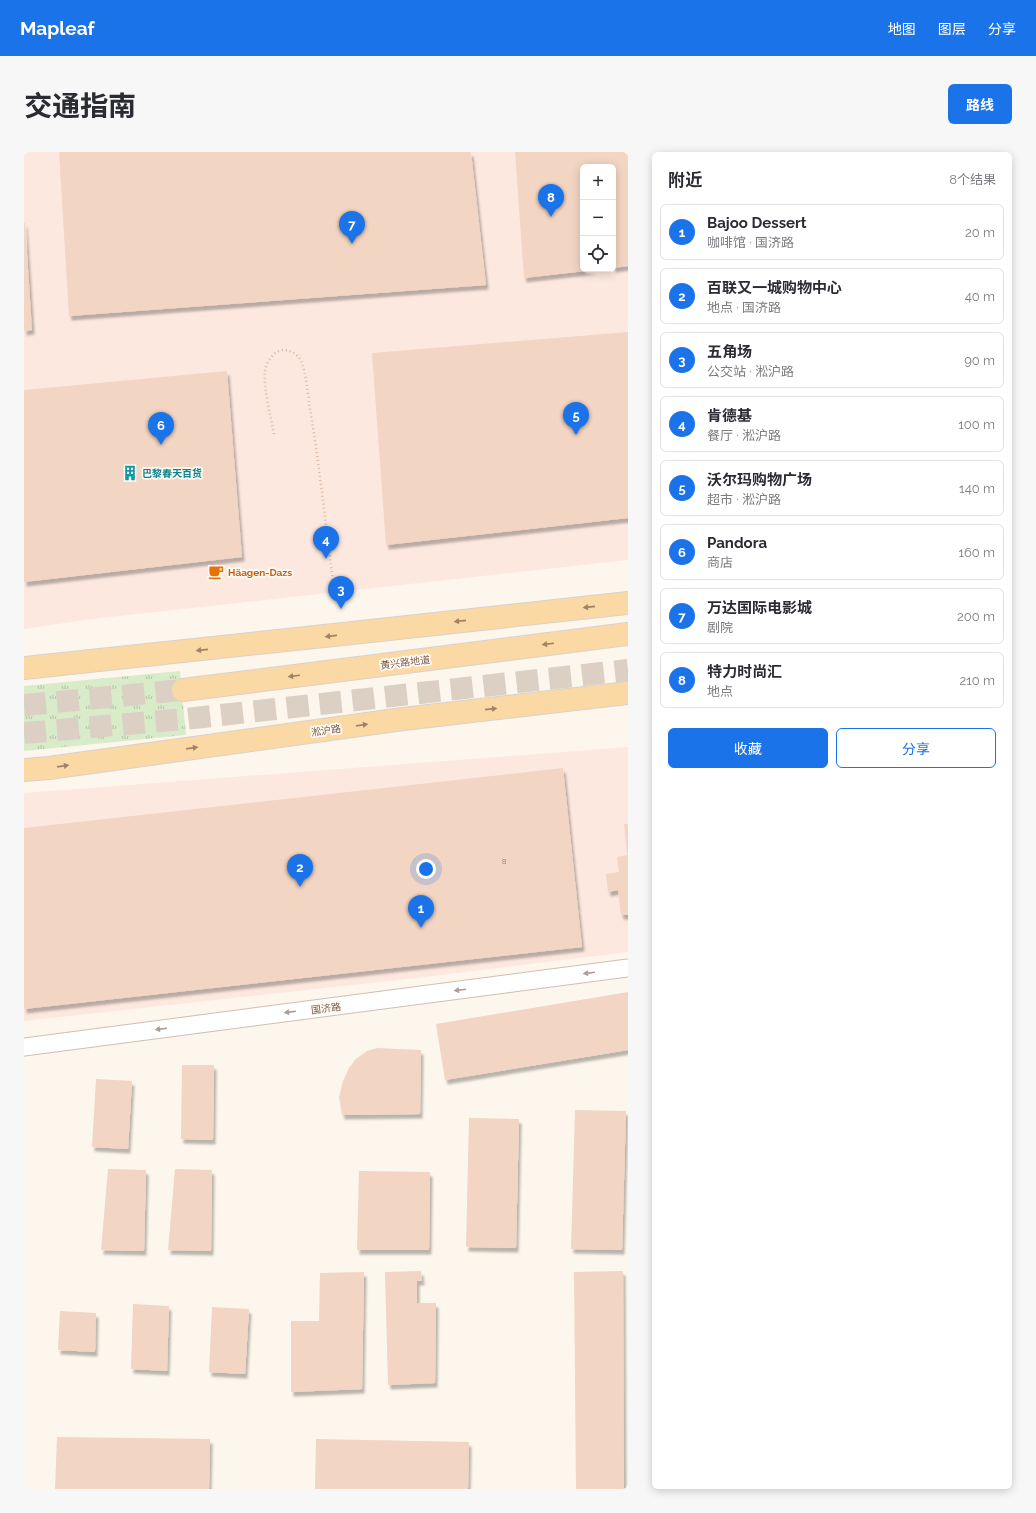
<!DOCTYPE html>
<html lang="zh">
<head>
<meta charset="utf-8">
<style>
	body { margin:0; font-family:Raleway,"Noto Sans SC",sans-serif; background:#f7f7f7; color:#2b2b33 }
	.controls { position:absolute; right:12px; top:12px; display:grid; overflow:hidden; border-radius:6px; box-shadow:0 2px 10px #0003 }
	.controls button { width:36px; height:36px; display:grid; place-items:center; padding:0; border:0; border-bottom:1px solid #e1e1e2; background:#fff; color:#2b2b33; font:20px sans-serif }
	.you { position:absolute; left:402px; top:717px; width:14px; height:14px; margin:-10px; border:3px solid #fff; border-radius:50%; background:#1a73e8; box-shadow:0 0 0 6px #1a73e833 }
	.badge { display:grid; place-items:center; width:26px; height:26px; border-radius:50%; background:#1a73e8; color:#fff; font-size:13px; font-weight:700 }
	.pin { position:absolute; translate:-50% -33px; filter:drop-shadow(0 1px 2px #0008) }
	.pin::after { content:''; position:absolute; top:21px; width:14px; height:12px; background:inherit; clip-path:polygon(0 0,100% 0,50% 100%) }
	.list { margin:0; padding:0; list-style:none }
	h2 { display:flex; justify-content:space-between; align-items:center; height:52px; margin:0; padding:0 16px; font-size:17px }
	h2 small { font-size:13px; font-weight:400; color:#7c7c81 }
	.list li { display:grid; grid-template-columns:26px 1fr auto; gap:12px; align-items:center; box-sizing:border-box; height:56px; margin:0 8px 8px; padding:0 8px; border:1px solid #e1e1e2; border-radius:6px }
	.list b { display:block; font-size:15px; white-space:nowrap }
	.list p { margin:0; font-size:13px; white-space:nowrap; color:#7c7c81 }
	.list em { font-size:13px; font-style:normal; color:#7c7c81 }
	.actions { display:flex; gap:8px; padding:12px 16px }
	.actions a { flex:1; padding:9px 0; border:1px solid #1a73e8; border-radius:6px; text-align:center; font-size:14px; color:#1a73e8 }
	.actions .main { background:#1a73e8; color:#fff }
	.icon { flex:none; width:22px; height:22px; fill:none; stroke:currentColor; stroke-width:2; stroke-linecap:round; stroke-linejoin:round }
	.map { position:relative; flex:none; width:604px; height:1337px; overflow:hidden; border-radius:6px }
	header { display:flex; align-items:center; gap:24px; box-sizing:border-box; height:56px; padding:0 20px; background:#1a73e8; color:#fff }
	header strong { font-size:19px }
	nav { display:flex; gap:22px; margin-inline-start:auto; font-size:14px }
	.intro { display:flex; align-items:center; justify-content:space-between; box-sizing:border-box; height:96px; padding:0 24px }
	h1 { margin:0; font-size:28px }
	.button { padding:10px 18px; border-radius:6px; background:#1a73e8; color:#fff; font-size:14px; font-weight:700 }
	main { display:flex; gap:24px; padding:0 24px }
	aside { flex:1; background:#fff; border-radius:6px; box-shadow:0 2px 10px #0003 }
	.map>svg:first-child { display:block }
	.commercial { fill:#fde8e0; fill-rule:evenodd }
	.grass { fill:url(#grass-tufts) }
	.building { fill:#f3d5c3; filter:url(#shadow) }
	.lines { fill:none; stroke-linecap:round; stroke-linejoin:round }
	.primary-tunnel { stroke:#dcd0c4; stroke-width:22; stroke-dasharray:22 11; stroke-linecap:butt }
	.street-casing { stroke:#d1beb0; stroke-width:19 }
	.primary-casing { stroke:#dad1cd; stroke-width:24 }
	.path { stroke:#d9b8a5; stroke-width:2.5; stroke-dasharray:1 3; stroke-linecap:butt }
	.street { stroke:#fff; stroke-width:17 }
	.primary { stroke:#fbd9a5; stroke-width:22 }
	.oneway { fill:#a18267 }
	.oneway2 { fill:#af9d94 }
	.labels { text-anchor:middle; stroke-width:3.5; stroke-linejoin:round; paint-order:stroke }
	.number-label { font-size:8px; fill:#987a6a }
	.culture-label { font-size:10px; font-weight:bold; fill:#0d838f; stroke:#fffaf3; text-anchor:start }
	.food-label { font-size:10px; font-weight:bold; fill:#c56008; stroke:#fffaf3; text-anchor:start }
	.street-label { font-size:10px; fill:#7a5c4d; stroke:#fffaf3 }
</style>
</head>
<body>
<header>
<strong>Mapleaf</strong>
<nav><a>地图</a><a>图层</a><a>分享</a></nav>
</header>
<div class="intro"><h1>交通指南</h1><a class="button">路线</a></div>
<main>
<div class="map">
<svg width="604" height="1337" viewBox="0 0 604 1337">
	<defs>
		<pattern id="grass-tufts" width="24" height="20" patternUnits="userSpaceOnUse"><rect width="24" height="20" fill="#d8ecc9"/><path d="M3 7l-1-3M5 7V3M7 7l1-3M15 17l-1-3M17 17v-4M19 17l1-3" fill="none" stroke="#b4c2a5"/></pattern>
		<filter id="shadow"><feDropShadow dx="2.5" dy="4.5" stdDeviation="1" flood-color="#0004"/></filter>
	</defs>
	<rect width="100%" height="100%" fill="#fdf6ec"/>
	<g class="commercial">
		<path d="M0 0H604V408L68 467 0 477ZM559 15H589V117H559Z"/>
		<polygon points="604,595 604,800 393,826 0,869 0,641"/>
	</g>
	<polygon class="grass" points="156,519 162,583 0,599 0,534"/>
	<g class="building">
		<polygon points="35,0 447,0 462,133 45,164"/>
		<polygon points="491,0 604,0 604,114 589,116 589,15 559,15 559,117 570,118 500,126"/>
		<polygon points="0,71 1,71 8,178 0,179"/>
		<polygon points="604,180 604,366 362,393 348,201"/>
		<polygon points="203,219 218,405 0,430 0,238"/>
		<polygon points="539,616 558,795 0,857 0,676"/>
		<polygon points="600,672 604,672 604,702 603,702"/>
		<polygon points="604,703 604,763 597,763 594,738 584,740 582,722 595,720 593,705"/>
		<polygon points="604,840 604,898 421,928 412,872"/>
		<polygon points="353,896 397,898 396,962 318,963 315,945 319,929 325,916 332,907 343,899"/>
		<polygon points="158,913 190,913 189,988 157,987"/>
		<polygon points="72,927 108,929 104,997 68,995"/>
		<polygon points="551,958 602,959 598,1098 547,1097"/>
		<polygon points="445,966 495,967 492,1096 442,1095"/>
		<polygon points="84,1017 122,1018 120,1099 77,1098"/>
		<polygon points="151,1017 188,1018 187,1099 144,1098"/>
		<polygon points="335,1019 406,1020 405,1098 333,1098"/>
		<polygon points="397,1119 398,1129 393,1129 393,1151 412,1151 411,1231 364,1233 361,1120"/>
		<polygon points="599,1119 600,1337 552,1337 550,1120"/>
		<polygon points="340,1120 338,1237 267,1240 267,1169 295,1169 296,1121"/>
		<polygon points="109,1152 145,1154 143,1219 107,1217"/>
		<polygon points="188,1155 225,1157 221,1222 185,1220"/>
		<polygon points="36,1159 72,1161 71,1200 34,1198"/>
		<polygon points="33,1285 186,1287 185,1337 31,1337"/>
		<polygon points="292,1287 445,1290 444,1337 291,1337"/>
	</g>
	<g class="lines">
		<g class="primary-tunnel">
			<polyline points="0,553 159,538"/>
			<polyline points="0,581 161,567 604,518"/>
		</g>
		<g class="street-casing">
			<polyline id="street" points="0,895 604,816"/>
		</g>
		<g class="primary-casing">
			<g id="primary">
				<polyline points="0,516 319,482 604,451"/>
				<polyline points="159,538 604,482"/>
				<polyline points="0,618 25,616 379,567 604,541"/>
			</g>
		</g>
		<path class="path" d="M250 282C247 266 239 234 241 219 242 210 250 198 260 198 268 199 273 202 277 209 282 219 284 244 286 257 296 316 302 377 310 437"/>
		<use href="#street" class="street"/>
		<use href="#primary" class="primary"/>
	</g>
	<defs><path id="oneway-solid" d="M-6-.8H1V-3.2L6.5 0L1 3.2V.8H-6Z"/></defs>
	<g class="oneway">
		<use href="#oneway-solid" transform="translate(565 455) rotate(174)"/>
		<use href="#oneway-solid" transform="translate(436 469) rotate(174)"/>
		<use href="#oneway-solid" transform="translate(307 484) rotate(174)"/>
		<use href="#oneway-solid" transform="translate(524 492) rotate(173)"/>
		<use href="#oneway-solid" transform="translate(178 498) rotate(174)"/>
		<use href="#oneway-solid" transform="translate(270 524) rotate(173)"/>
		<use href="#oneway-solid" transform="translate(467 557) rotate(-6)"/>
		<use href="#oneway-solid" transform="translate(338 573) rotate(-8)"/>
		<use href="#oneway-solid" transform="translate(168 596) rotate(-8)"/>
		<use href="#oneway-solid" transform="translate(39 614) rotate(-8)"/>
	</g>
	<g class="oneway2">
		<use href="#oneway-solid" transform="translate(565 821) rotate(173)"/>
		<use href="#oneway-solid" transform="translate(436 838) rotate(173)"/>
		<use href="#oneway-solid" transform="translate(266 860) rotate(173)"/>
		<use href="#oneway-solid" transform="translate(137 877) rotate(173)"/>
	</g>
	<defs>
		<g id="building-bare" transform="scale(1.2)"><path d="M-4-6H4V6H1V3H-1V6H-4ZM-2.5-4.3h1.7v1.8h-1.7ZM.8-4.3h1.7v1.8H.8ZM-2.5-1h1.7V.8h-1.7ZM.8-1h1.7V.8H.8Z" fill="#0f9aa8" stroke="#fffaf3" stroke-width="2.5" paint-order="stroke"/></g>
		<g id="cafe-bare" transform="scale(1.2)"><path d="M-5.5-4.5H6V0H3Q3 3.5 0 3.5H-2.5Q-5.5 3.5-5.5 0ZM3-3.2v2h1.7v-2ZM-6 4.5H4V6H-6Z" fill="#e8710a" stroke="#fffaf3" stroke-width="2.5" paint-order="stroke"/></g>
	</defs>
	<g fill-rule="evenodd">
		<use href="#building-bare" x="106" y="321"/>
		<use href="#cafe-bare" x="192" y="420"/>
	</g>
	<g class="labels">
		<g class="number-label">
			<text x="480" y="712">8</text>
		</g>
		<g class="culture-label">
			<text x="118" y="325">巴黎春天百货</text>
		</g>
		<g class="food-label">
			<text x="204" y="424">Häagen-Dazs</text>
		</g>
		<g class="street-label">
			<text transform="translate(381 510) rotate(-7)" y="4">黄兴路地道</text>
			<text transform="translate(302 578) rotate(-8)" y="4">淞沪路</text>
			<text transform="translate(302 856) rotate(-7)" y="4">国济路</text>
		</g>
	</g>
</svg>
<div class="controls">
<button>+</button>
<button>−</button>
<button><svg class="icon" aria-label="locate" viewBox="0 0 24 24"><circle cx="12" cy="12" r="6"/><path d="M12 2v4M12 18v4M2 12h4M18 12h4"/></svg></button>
</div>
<div class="you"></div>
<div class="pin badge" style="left:397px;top:776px">1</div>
<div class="pin badge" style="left:276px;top:735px">2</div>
<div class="pin badge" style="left:317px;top:457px">3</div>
<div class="pin badge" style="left:302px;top:407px">4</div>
<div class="pin badge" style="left:552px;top:283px">5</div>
<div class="pin badge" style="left:137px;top:293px">6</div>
<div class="pin badge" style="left:328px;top:92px">7</div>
<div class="pin badge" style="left:527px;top:65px">8</div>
</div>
<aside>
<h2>附近<small>8个结果</small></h2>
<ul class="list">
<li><span class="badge">1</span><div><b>Bajoo Dessert</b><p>咖啡馆 · 国济路</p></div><em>20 m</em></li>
<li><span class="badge">2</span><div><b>百联又一城购物中心</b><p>地点 · 国济路</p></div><em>40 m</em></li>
<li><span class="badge">3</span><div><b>五角场</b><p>公交站 · 淞沪路</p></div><em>90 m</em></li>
<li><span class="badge">4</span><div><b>肯德基</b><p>餐厅 · 淞沪路</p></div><em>100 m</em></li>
<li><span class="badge">5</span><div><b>沃尔玛购物广场</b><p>超市 · 淞沪路</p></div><em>140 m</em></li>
<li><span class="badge">6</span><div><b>Pandora</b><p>商店</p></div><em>160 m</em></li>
<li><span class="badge">7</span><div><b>万达国际电影城</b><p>剧院</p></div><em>200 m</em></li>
<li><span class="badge">8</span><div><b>特力时尚汇</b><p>地点</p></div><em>210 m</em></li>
</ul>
<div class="actions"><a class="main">收藏</a><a>分享</a></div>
</aside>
</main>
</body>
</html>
